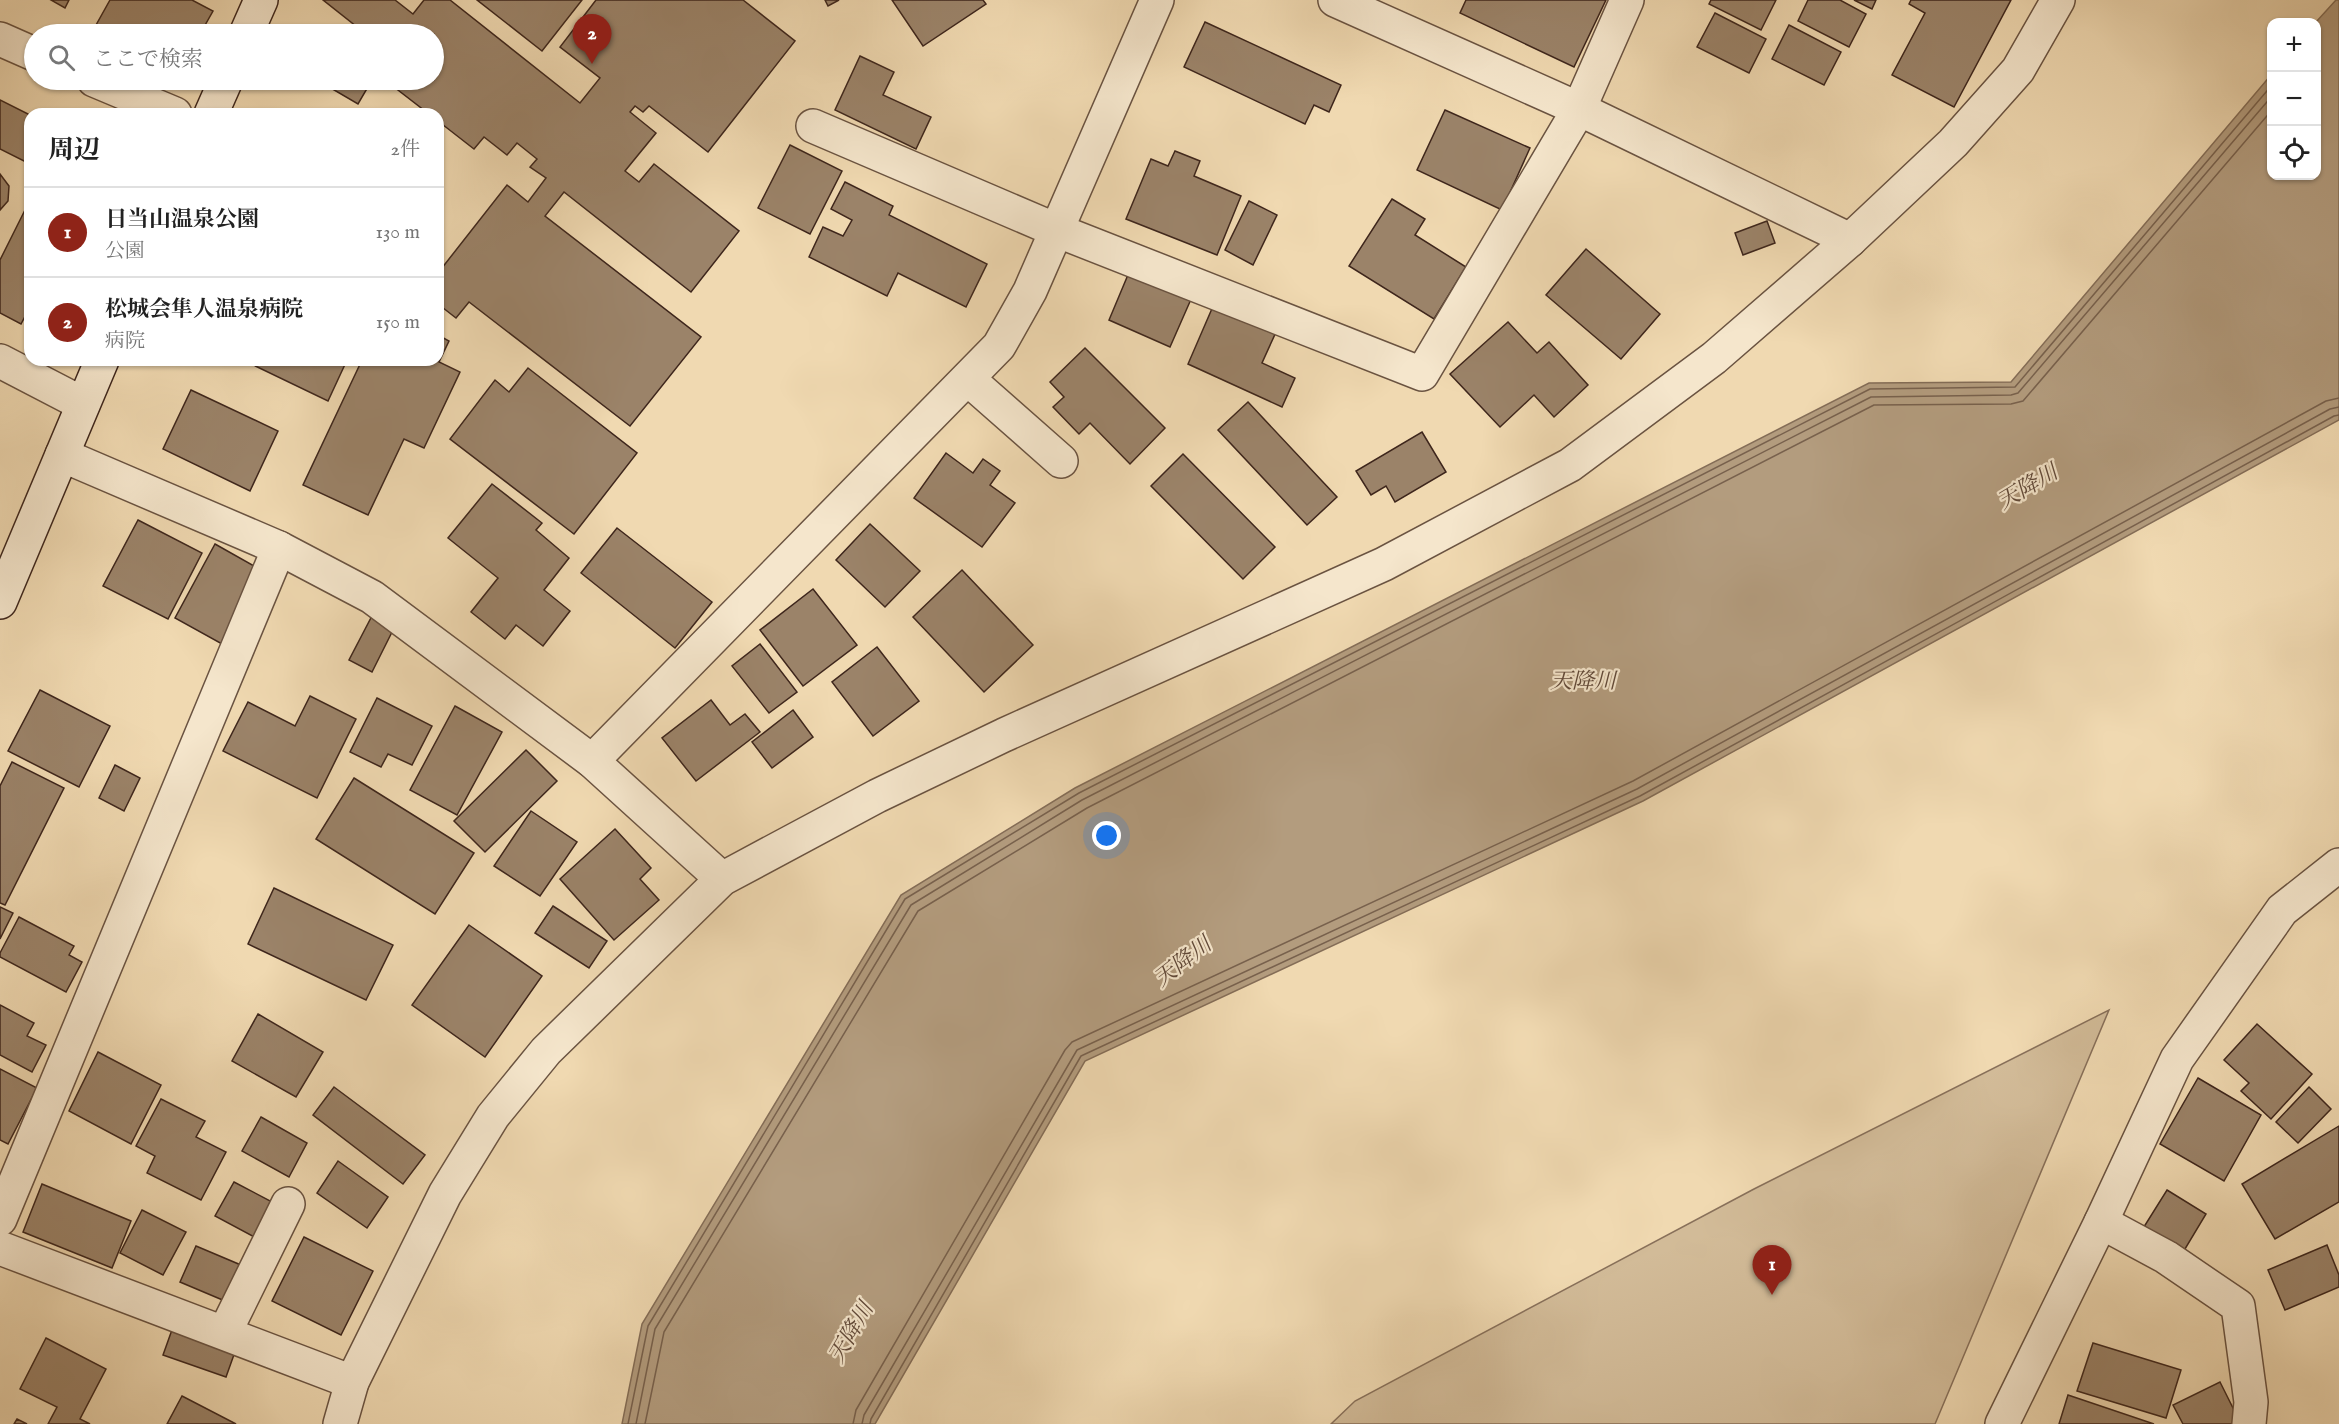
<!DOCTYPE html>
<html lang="ja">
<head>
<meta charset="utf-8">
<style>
	body { margin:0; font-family:"IM FELL English","Noto Serif JP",serif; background:#f2f2f2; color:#222 }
	.controls { position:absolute; right:18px; top:18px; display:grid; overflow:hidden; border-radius:12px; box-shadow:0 2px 4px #0004 }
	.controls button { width:54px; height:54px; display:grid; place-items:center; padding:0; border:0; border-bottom:2px solid #e0e0e0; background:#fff; color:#222; font:30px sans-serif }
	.you { position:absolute; left:1107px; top:836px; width:21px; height:21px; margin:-15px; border:4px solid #fff; border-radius:50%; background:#1a73e8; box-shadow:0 0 0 9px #1a73e833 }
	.badge { display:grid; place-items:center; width:39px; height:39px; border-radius:50%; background:#8f2418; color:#fff; font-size:20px; font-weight:700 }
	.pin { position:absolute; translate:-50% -50px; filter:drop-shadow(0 2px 3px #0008) }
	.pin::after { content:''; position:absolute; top:32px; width:21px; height:18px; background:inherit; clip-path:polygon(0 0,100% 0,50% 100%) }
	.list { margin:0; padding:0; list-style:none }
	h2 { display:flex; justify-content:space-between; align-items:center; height:78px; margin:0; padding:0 24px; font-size:26px }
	h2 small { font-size:20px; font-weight:400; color:#767676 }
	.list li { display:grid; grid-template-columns:39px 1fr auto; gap:18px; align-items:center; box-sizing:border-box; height:90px; padding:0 24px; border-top:2px solid #e0e0e0 }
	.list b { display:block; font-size:22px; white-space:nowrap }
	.list p { margin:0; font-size:20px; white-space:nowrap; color:#767676 }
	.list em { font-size:20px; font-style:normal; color:#767676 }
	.icon { flex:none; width:33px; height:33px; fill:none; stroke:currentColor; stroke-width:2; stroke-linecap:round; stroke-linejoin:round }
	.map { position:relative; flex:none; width:2339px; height:1424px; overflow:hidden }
	.search { position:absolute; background:#fff; box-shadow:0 2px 4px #0004; left:24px; top:24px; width:420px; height:66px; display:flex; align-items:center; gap:15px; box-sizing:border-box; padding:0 21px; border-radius:33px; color:#767676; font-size:22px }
	.panel { position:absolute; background:#fff; box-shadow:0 2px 4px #0004; left:24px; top:108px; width:420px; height:258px; border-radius:18px }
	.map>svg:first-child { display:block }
	.green { fill:#d2bb98; stroke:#88705a; stroke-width:1.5 }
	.water { fill:#b39c7e; stroke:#846d57; stroke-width:1.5 }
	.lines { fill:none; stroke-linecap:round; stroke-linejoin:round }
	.shore { stroke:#78614d; stroke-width:1.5 }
	.building { fill:#9b8369; stroke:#3e261c; stroke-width:1.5 }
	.street-casing { stroke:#6a5341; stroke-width:36 }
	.secondary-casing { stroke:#3e261c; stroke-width:36 }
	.street { stroke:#f5e6cc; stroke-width:33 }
	.secondary { stroke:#f5e6cc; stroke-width:33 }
	.labels { text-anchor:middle; stroke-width:4.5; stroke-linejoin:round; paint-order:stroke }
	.water-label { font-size:22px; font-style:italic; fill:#614939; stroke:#f5e6cc }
</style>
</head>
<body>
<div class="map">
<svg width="2339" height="1424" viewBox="0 0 2339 1424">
	<rect width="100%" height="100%" fill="#f0d9b1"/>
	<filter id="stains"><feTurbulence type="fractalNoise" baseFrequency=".00333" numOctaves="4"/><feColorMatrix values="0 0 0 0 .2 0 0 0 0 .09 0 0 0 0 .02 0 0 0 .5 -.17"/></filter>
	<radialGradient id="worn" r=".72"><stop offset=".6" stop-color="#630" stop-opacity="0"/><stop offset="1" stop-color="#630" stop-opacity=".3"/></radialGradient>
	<polygon class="green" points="2109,1010 1935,1424 1331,1424 1355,1401 1754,1189"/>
	<polygon class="water" points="2336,0 2339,0 2339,420 1643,801 1085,1061 875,1424 622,1424 642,1324 901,895 1075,788 1869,383 2011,382 2271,75 2272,176 2316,176 2316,22"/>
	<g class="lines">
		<g class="shore">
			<polyline points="628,1424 648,1326 905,899 1079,793 1870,389 2015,387 2272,85"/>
			<polyline points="636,1424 655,1329 911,905 1082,800 1871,397 2011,395 2018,393 2272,96"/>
			<polyline points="645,1424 664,1332 918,911 1087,808 1874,405 2011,404 2023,401 2272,110"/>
			<polyline points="853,1424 856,1410 1065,1050 1072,1042 1633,781 2326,401 2339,398"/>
			<polyline points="862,1424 864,1415 1077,1050 1637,789 2330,409 2339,407"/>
			<polyline points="870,1424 871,1419 1081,1056 1640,796 2334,416 2339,415"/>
		</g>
	</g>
	<g class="building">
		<polygon points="51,0 69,0 65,8"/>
		<polygon points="110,0 192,0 213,11 200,34 91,34"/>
		<polygon points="323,0 395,0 413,14 424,0 450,0 580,103 600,78 560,47 596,0 743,0 795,41 708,152 649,106 643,112 635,106 630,112 656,133 625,171 639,182 654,164 739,231 691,292 564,192 545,216 701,337 630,426 469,302 456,318 438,304 438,273 507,185 528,202 546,178 530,167 537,159 517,143 507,155 484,137 474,149 438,121 438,114 429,114 385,80 434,80 434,34 366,34"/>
		<polygon points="477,0 582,0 542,51"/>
		<polygon points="825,0 839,0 828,6"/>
		<polygon points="892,0 983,0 986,4 923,46"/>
		<polygon points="1466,0 1606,0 1574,67 1460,13"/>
		<polygon points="1711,0 1776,0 1761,30 1709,4"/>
		<polygon points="1808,0 1840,0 1866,14 1849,47 1798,21"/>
		<polygon points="1854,0 1876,0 1872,9"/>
		<polygon points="1911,0 2011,0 1954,107 1892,75 1925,13 1909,4"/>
		<polygon points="1715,13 1766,39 1749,73 1697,47"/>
		<polygon points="1205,22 1341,85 1329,112 1314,105 1305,124 1184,67"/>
		<polygon points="1789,25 1841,52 1824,85 1772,59"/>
		<polygon points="860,56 894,72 883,95 931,117 916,149 835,110"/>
		<polygon points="317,80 372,80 358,104"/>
		<polygon points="0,100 30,115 30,164 0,149"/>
		<polygon points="1445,110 1530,148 1502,210 1417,170"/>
		<polygon points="790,145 842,171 810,234 758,208"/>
		<polygon points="1175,151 1200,161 1194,176 1241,196 1217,255 1126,219 1151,159 1168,166"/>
		<polygon points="0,174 9,186 8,201 0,210"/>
		<polygon points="845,182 893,206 889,215 987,264 966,307 898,273 887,296 809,257 823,227 843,236 852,220 831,209"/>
		<polygon points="1392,199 1425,219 1415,235 1466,267 1434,319 1349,266"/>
		<polygon points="30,200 30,307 21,324 0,313 0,260"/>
		<polygon points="1249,201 1277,215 1253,265 1225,250"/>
		<polygon points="1767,221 1775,243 1743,255 1735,233"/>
		<polygon points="1586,249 1660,314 1621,359 1546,295"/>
		<polygon points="1130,270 1192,297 1170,347 1109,320"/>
		<polygon points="1214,304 1276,332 1262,363 1295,378 1282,407 1188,364"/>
		<polygon points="1508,322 1537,353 1549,342 1588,385 1554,417 1534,395 1500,427 1450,374"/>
		<polygon points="438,335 449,341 439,362 460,372 424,448 404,439 368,515 303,485 362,360 438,360"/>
		<polygon points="1085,348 1165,428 1130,464 1090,423 1079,434 1053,407 1064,397 1050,382"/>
		<polygon points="243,360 347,360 328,401"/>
		<polygon points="528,368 637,453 574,534 450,439 495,380 509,392"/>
		<polygon points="191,390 278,431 250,491 163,449"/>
		<polygon points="1248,402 1337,497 1307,525 1218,430"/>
		<polygon points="1422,432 1446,472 1395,502 1386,486 1371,495 1356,471"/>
		<polygon points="946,453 973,473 983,459 1000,471 990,485 1015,503 982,547 914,498"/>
		<polygon points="1183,454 1275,547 1243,579 1151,486"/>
		<polygon points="492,484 542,523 536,530 569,558 544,590 570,611 543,646 516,625 505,639 471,612 498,578 448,538"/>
		<polygon points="138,520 202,553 168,619 103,586"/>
		<polygon points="870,524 920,571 885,607 836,560"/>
		<polygon points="617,528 712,602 675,648 581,573"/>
		<polygon points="215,544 263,571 222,644 175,618"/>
		<polygon points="962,570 1033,645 984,692 913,617"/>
		<polygon points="813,589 857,645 803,686 760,630"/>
		<polygon points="374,612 396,624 372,672 349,660"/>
		<polygon points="760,644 797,692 769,713 732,666"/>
		<polygon points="877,647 919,701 873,736 832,682"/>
		<polygon points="40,690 110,726 79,787 8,751"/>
		<polygon points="310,696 356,719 317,798 223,751 248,702 295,726"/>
		<polygon points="377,698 432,726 412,765 388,754 381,767 350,752"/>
		<polygon points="711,700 730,725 745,714 760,732 696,781 662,738"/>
		<polygon points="455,706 502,732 457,815 410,790"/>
		<polygon points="793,710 813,737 772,768 752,742"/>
		<polygon points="526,750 557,781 485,852 454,821"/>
		<polygon points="12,762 64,788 5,905 0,903 0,786"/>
		<polygon points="115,765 140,778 124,811 99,798"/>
		<polygon points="354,778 474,853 435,914 316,839"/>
		<polygon points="531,811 577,842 540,896 494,866"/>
		<polygon points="615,829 651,868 640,879 659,900 614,940 560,879"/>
		<polygon points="274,888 393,945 366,1000 248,944"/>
		<polygon points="553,906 607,941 589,968 535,933"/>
		<polygon points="0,907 13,913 0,939"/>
		<polygon points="19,917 74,946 69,955 82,962 66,992 0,957 0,953"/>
		<polygon points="469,925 542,976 485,1057 412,1005"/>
		<polygon points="0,1005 34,1023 27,1036 46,1045 32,1072 0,1055"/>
		<polygon points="258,1014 323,1052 296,1097 232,1061"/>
		<polygon points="2257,1024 2312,1074 2271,1119 2241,1091 2249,1083 2224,1060"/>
		<polygon points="98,1052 161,1085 131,1144 69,1111"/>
		<polygon points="0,1069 37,1088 8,1144 0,1140"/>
		<polygon points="2198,1078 2261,1115 2224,1181 2160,1144"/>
		<polygon points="334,1087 425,1155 403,1184 313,1115"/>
		<polygon points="2309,1087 2331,1109 2298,1143 2276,1122"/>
		<polygon points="161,1099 205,1121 196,1137 226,1152 201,1200 147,1173 155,1156 136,1146"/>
		<polygon points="261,1117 307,1143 289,1177 242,1151"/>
		<polygon points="2339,1126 2339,1202 2275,1239 2242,1184"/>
		<polygon points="338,1161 388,1197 367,1228 317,1193"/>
		<polygon points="234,1182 276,1204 258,1239 215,1216"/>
		<polygon points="42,1184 131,1221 112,1268 23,1232"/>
		<polygon points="2167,1190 2206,1214 2182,1254 2142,1230"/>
		<polygon points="142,1210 186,1232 163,1275 120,1253"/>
		<polygon points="304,1237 373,1271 341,1335 272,1301"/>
		<polygon points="2327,1245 2339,1275 2339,1287 2285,1310 2268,1270"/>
		<polygon points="196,1246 248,1268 232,1304 180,1282"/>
		<polygon points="173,1327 236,1349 226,1377 163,1355"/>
		<polygon points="46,1338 106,1369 80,1419 90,1424 48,1424 57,1407 20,1389"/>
		<polygon points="2093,1343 2181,1370 2166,1418 2077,1391"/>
		<polygon points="2220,1382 2241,1424 2183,1424 2173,1405"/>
		<polygon points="2068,1395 2154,1424 2059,1424"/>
		<polygon points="182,1396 236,1424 167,1424"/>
		<polygon points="17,1419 27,1424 14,1424"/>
	</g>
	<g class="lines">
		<g class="street-casing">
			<g id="street">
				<polyline points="1335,0 1579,109 1850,240"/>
				<polyline points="0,39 34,54"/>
				<polyline points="94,80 175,114"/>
				<polyline points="813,126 1056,230 1422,374 1579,109 1627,0"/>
				<polyline points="0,361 83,404"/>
				<polyline points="968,379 1061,461"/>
				<polyline points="62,455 279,548 372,597 592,761 722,879"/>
				<polyline points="592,761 999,346 1030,291 1157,0"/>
				<polyline points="0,1219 279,548"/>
				<polyline points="2101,1222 2166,1257 2238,1306 2251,1402 2249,1424"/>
				<polyline points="0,1248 352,1382"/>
				<polyline points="225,1332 288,1204"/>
				<polyline points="340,1424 352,1382 445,1194 493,1116 546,1051 722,879 877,796 1004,735 1384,564 1570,465 1714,358 1850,240 1953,143 2018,70 2058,0"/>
				<polyline points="2002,1424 2101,1222 2177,1059 2282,910 2339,865"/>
			</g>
		</g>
		<g class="secondary-casing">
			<g id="secondary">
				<polyline points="246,34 261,0"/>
				<polyline points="211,114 226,80"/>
				<polyline points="0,602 102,360"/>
			</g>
		</g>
		<use href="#street" class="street"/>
		<use href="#secondary" class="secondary"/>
	</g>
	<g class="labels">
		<g class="water-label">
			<text transform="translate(2027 486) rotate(-31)" y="8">天降川</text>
			<text x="1583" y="688">天降川</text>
			<text transform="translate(1182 961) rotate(-38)" y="8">天降川</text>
			<text transform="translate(850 1332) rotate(-60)" y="8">天降川</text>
		</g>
	</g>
	<rect width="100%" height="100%" filter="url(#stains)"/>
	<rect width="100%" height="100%" fill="url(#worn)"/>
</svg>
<div class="controls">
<button>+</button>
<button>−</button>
<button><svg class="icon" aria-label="locate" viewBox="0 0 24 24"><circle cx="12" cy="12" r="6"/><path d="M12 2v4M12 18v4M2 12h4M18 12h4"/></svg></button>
</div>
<div class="you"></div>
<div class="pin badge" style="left:1772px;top:1295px">1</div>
<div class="pin badge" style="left:592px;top:64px">2</div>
<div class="search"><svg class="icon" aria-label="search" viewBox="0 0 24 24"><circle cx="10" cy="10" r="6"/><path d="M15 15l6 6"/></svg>ここで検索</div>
<section class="panel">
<h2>周辺<small>2件</small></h2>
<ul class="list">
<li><span class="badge">1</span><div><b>日当山温泉公園</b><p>公園</p></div><em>130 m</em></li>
<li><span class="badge">2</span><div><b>松城会隼人温泉病院</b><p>病院</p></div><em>150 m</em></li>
</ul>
</section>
</div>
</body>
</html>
